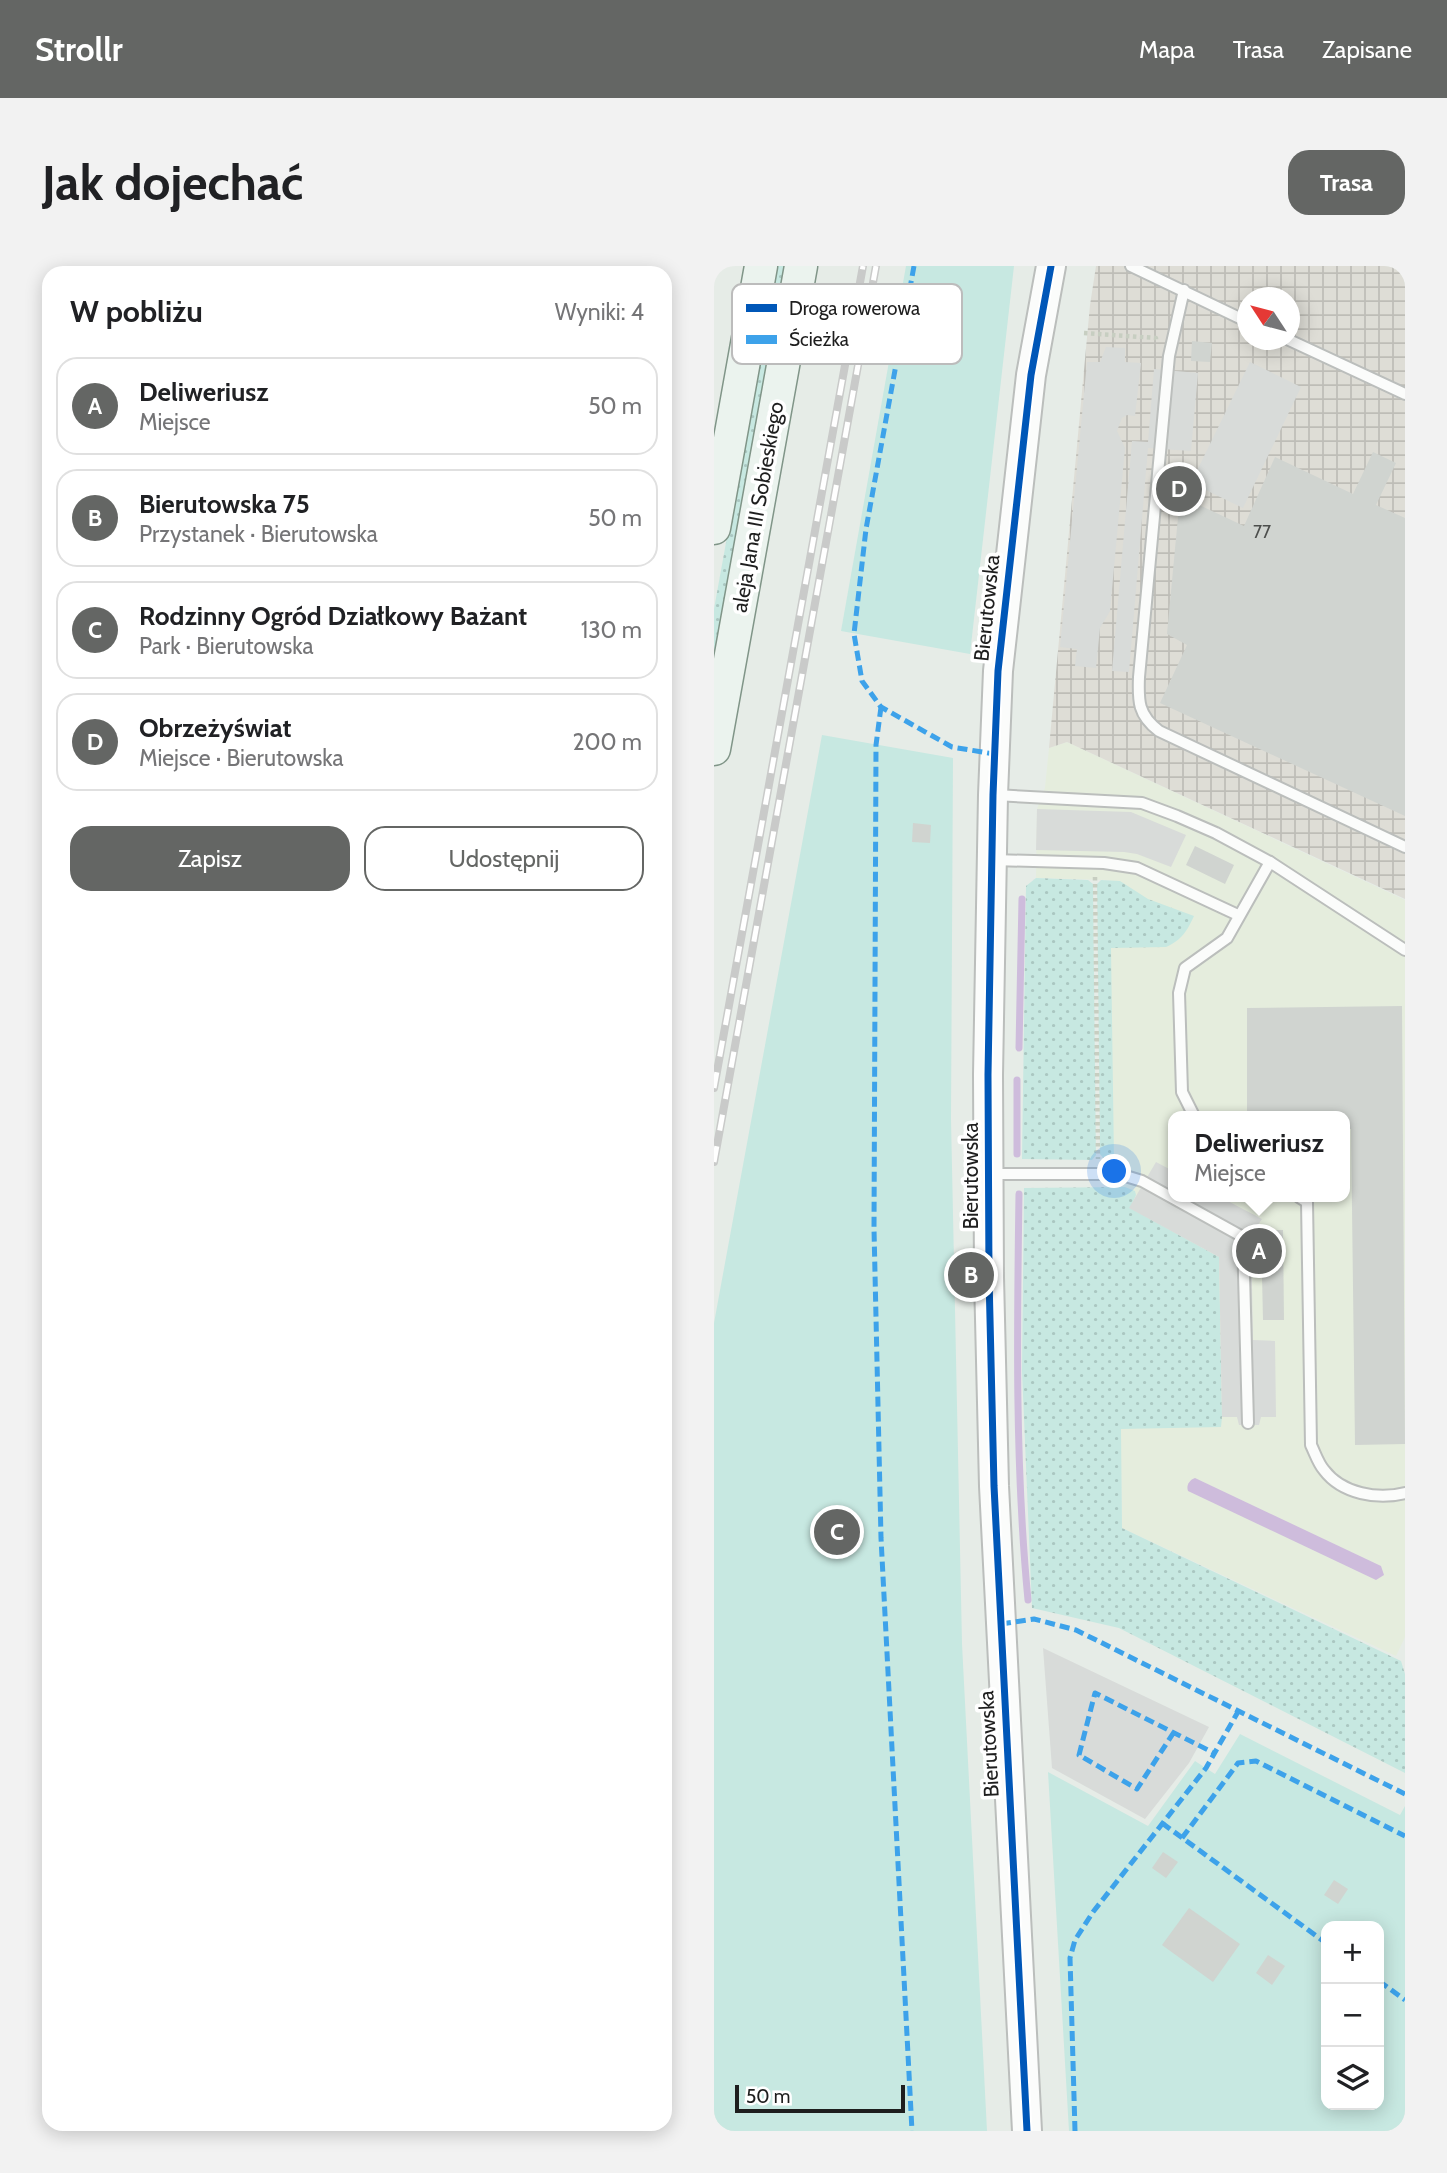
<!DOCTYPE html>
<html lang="pl">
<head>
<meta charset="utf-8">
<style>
	body { margin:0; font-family:Cabin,sans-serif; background:#f2f2f2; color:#202124 }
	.controls { position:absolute; right:21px; bottom:21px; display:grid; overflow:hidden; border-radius:14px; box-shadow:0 4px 18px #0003 }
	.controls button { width:63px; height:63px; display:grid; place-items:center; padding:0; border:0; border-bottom:2px solid #e0e0e0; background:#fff; color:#202124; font:35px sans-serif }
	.compass { position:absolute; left:523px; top:21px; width:63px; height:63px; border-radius:50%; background:#fff; box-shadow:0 4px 18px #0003; rotate:306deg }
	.scale { position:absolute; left:21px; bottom:18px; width:170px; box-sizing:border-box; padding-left:7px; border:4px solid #1e1e1e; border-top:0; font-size:19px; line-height:24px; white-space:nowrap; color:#1e1e1e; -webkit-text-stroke:5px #fff; paint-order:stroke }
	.you { position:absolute; left:401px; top:906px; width:24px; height:24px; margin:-18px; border:5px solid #fff; border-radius:50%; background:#1a73e8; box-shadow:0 0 0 10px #1a73e833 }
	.badge { display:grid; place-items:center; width:46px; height:46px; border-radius:50%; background:#646664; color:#fff; font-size:23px; font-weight:700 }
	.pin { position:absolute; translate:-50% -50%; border:4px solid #fff; box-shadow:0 2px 7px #0006 }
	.popup { position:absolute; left:454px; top:845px; width:182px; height:91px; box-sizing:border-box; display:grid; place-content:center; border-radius:14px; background:#fff; filter:drop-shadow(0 2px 5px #0005); font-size:23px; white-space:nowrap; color:#757577 }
	.popup b { font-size:26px; color:#202124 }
	.popup::after { content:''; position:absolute; left:50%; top:100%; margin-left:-14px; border:14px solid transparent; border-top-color:#fff }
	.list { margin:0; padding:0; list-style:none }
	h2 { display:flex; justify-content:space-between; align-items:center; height:91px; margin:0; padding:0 28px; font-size:30px }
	h2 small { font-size:23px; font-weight:400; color:#757577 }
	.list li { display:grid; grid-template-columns:46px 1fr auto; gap:21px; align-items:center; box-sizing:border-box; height:98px; margin:0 14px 14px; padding:0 14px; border:2px solid #e0e0e0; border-radius:21px }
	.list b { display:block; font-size:26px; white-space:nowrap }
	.list p { margin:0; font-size:23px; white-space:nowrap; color:#757577 }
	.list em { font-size:23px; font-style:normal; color:#757577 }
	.actions { display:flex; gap:14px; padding:21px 28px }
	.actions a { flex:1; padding:16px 0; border:2px solid #646664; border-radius:21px; text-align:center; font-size:24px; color:#646664 }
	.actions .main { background:#646664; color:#fff }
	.icon { flex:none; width:38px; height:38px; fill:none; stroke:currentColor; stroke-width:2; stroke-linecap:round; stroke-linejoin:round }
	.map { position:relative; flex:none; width:691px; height:1865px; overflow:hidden; border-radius:21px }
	header { display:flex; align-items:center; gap:42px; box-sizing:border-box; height:98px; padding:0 35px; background:#646664; color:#fff }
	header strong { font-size:33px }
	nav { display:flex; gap:38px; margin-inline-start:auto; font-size:24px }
	.intro { display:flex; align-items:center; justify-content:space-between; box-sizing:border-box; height:168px; padding:0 42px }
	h1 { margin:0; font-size:49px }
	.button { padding:18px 32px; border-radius:21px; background:#646664; color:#fff; font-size:24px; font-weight:700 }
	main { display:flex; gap:42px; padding:0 42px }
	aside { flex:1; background:#fff; border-radius:21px; box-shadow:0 4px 18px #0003 }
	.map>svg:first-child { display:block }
	.commercial { fill:#e5eddd; fill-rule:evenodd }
	.industrial { fill:url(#industrial-grid); fill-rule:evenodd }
	.grass { fill:url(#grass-dots) }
	.garden { fill:#c7e8e1; fill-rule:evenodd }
	.parking { fill:#d8dbd9 }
	.water { fill:#cebcdc }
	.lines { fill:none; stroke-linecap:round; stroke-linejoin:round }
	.stream { stroke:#cebcdc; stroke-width:7 }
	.building { fill:#d0d4d0 }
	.service-casing { stroke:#bbbebc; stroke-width:14 }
	.tertiary-casing { stroke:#bbbebc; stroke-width:32 }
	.secondary-casing { stroke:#809588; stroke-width:35 }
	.path { stroke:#c7cec1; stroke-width:4.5; stroke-dasharray:3.5 3.5; stroke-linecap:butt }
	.service { stroke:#fbfcfb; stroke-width:10 }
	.tertiary { stroke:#fbfcfb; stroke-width:28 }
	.secondary { stroke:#ebf3ee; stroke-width:32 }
	.rail-casing { stroke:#c9cac9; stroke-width:8 }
	.rail { stroke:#fff; stroke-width:5; stroke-dasharray:16; stroke-linecap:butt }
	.quiet { stroke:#3da2ea; stroke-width:5; stroke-dasharray:10 5; stroke-linecap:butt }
	.cycleway-casing { stroke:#fff; stroke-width:11 }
	.cycleway { stroke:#0057b8; stroke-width:7 }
	.labels { text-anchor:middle; stroke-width:7; stroke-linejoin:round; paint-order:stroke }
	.number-label { font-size:18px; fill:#4c4e4c }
	.street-label { font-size:21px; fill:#1e1e1e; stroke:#fff }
	.key { fill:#fff; stroke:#bcbcbc; stroke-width:2 }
	.key-label { font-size:19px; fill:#1e1e1e }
</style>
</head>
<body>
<header>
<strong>Strollr</strong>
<nav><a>Mapa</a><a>Trasa</a><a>Zapisane</a></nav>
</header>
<div class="intro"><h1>Jak dojechać</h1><a class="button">Trasa</a></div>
<main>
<aside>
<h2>W pobliżu<small>Wyniki: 4</small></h2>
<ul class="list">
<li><span class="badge">A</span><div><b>Deliweriusz</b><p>Miejsce</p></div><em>50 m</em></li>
<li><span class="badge">B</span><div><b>Bierutowska 75</b><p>Przystanek · Bierutowska</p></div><em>50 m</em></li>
<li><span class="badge">C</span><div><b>Rodzinny Ogród Działkowy Bażant</b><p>Park · Bierutowska</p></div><em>130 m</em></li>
<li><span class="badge">D</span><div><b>Obrzeżyświat</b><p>Miejsce · Bierutowska</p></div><em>200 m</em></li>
</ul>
<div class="actions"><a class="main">Zapisz</a><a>Udostępnij</a></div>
</aside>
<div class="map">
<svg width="691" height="1865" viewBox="0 0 691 1865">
	<defs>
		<pattern id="industrial-grid" width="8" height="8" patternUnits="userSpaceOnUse" patternTransform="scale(1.75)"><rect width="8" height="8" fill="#deddd6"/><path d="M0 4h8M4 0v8" fill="none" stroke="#bebdb7"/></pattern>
		<pattern id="grass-dots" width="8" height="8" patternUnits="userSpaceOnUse" patternTransform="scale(1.75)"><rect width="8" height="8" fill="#c7e8e1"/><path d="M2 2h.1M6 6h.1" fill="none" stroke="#aac7c1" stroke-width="1.8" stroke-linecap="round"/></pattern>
	</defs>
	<rect width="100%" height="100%" fill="#e6ece7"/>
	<path class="commercial" d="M353 476 691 634V1371L682 1390 408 1262 403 921 400 895 391 894 386 888 396 614 322 612 323 543 331 522 335 482ZM459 850H631V931H459Z"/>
	<path class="industrial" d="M382 0H691V633L353 476 335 482 376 39ZM534 32H576V74H534Z"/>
	<g class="grass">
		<polygon points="62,0 74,0 0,408 0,343"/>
		<polygon points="322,612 374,614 379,618 382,889 378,894 308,893 312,620"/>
		<path d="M387 614 406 615 434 633 480 650C473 665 468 674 452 681L397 682 400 894H391L386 888 383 618Z"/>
		<polygon points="411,921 421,925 422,929 416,942 505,991 508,1151 507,1161 407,1163 408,1262 687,1395 691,1408 691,1507 405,1362 318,1342 308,1105 310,922"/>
	</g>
	<g class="garden">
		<polygon points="192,0 300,0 256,388 127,365"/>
		<polygon points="108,469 239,492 237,853 248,1378 273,1865 0,1865 0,1057"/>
		<path d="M526 1468 686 1549 691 1540V1865H355L334 1506 434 1560 481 1495 501 1508ZM612 1660H665V1839H612Z"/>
	</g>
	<g class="parking">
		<polygon points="392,81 411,82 411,96 427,97 421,150 413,149 408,152 403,165 411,182 396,345 386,362 382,402 361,400 363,383 346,381 373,96 386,96"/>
		<polygon points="536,96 587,121 529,242 477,217"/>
		<polygon points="440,103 484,107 477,185 434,182 415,406 398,405 418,175 434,176"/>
		<polygon points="323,543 417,546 472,569 457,601 423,588 410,586 322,584"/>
		<polygon points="442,896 459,905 459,931 506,931 548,953 537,969 539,1074 561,1075 562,1151 547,1151 545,1159 525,1159 523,1151 508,1151 505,991 415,942"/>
		<polygon points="329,1382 495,1461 475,1497 431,1553 338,1502"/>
	</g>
	<path class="water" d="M481 1212 667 1300 670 1309 662 1314 474 1225C472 1220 475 1214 481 1212Z"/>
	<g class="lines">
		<g class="stream">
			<polyline points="305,782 308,633"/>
			<polyline points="303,814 303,888"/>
			<path d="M305 928C303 1063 301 1199 314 1334"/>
		</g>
	</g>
	<g class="building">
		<polygon points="478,75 498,77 496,96 477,95"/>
		<polygon points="659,186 682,197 662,239 691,252 691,550 446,437 473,379 453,368 466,230 530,260 561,191 639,228"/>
		<polygon points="199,557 217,559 216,577 198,576"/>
		<polygon points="481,580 520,599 511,618 472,599"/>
		<polygon points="688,740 691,1178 641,1179 637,863 631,863 631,850 533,850 533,742"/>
		<polygon points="547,964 569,964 570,1054 549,1054"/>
		<polygon points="449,1586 464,1596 452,1612 438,1602"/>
		<polygon points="620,1614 634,1623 624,1638 610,1629"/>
		<polygon points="475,1642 526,1678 499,1716 448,1679"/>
		<polygon points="554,1689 571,1700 558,1719 542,1707"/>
	</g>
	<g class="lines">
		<g class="service-casing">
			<g id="service">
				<polyline points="417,0 534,56"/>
				<path d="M470 24 455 90 425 411C424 435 424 449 445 465L691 581"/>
				<polyline points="575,74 691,128"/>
				<polyline points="281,529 428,537 463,550 502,567 556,596 691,684"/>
				<polyline points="279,594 390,597 423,602 524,649"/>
				<polyline points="480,850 468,826 465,727 471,702 513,672 556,596"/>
				<polyline points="275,908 405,908 428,915 529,971 534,1157"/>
				<path d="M585 931 593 936 597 1179C601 1187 604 1197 610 1204 628 1228 664 1234 691 1227"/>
			</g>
		</g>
		<g class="tertiary-casing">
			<polyline id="tertiary" points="313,1865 280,1220 275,1011 274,809 279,529 284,405 317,109 337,0"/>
		</g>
		<g class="secondary-casing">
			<g id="secondary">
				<polyline points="0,262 47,0"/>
				<polyline points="0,483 87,0"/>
			</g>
		</g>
		<g class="path">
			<polyline points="370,67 442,72 442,74"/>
			<polyline points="381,611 384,893"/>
		</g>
		<use href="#service" class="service"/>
		<use href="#tertiary" class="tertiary"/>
		<use href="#secondary" class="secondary"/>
		<g class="rail-casing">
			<g id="rail">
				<polyline points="0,822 149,0"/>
				<polyline points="0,896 162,0"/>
			</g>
		</g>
		<use href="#rail" class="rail"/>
		<g class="quiet">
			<polyline points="200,0 152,263 140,368 148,415 167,441 238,481 280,488"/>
			<polyline points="167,441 162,479 160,963 167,1272 198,1865"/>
			<polyline points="287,1358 320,1353 362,1364 691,1528"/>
			<polyline points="460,1466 423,1523 365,1489 381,1427 500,1487"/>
			<polyline points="448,1557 612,1677"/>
			<polyline points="468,1572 524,1497 542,1495 691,1570"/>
			<polyline points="665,1715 691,1734"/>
			<polyline points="361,1865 356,1692 361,1674 379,1646 492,1502 525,1444"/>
		</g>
		<g class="cycleway-casing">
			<polyline id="cycleway" points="313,1865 280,1220 275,1011 274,809 279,529 284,405 317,109 337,0"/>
		</g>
		<use href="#cycleway" class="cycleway"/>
	</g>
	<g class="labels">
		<g class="number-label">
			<text x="548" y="272">77</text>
		</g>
		<g class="street-label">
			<text transform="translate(44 241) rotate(-80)" y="7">aleja Jana III Sobieskiego</text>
			<text transform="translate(273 342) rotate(-84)" y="7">Bierutowska</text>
			<text transform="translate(257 910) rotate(-90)" y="7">Bierutowska</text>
			<text transform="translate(275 1478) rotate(-93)" y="7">Bierutowska</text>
		</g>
	</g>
	<rect x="18" y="18" width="230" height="80" rx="10" class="key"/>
	<rect x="32" y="38" width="31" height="8" fill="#0057b8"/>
	<rect x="32" y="69" width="31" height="9" fill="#3da2ea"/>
	<g class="key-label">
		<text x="75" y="49">Droga rowerowa</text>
		<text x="75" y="80">Ścieżka</text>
	</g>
</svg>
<div class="controls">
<button>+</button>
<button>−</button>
<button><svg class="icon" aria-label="layers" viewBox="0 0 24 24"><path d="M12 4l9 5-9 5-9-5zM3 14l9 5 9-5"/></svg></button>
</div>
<svg class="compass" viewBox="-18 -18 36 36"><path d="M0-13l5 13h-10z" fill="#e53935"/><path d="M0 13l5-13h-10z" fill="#757577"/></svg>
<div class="scale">50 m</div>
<div class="you"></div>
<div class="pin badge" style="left:545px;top:985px">A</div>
<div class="popup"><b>Deliweriusz</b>Miejsce</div>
<div class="pin badge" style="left:257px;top:1009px">B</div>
<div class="pin badge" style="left:123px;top:1266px">C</div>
<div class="pin badge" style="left:465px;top:223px">D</div>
</div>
</main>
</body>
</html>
